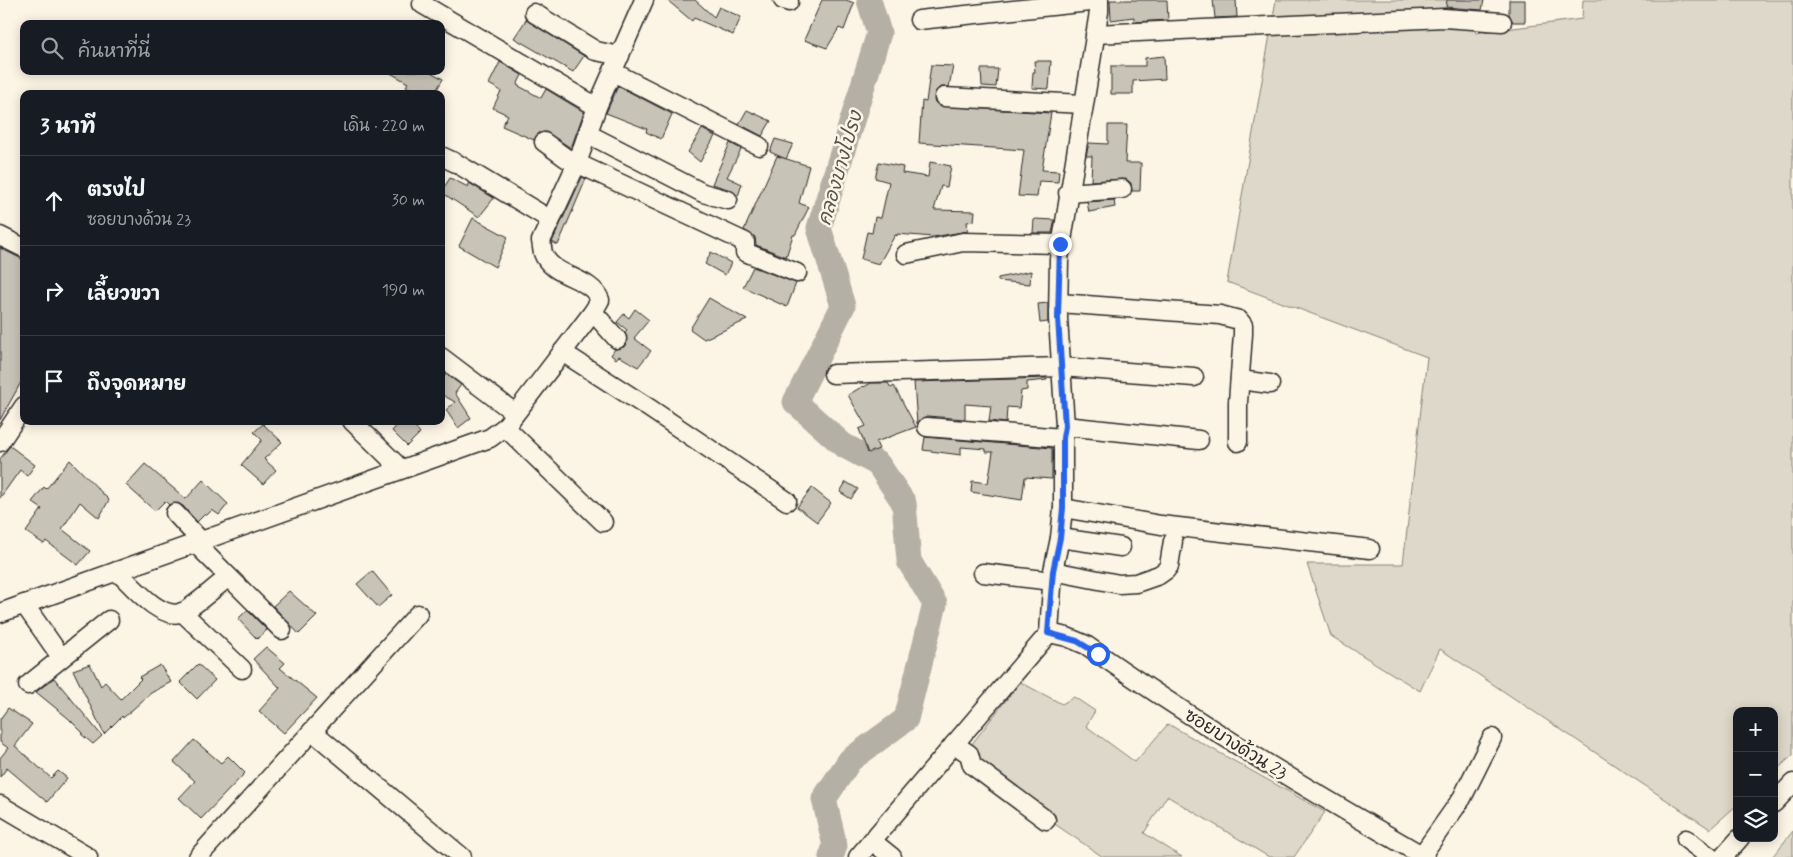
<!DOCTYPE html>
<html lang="th">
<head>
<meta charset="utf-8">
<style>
	body { margin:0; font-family:Mynerve,"Playpen Sans Thai",sans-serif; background:#20242c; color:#f1f3f6 }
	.controls { position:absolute; right:15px; bottom:15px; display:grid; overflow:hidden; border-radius:10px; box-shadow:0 2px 12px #0003 }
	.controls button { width:45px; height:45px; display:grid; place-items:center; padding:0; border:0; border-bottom:1px solid #363941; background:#171b24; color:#f1f3f6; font:25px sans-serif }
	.stop { position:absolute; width:15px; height:15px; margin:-11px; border:4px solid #2563eb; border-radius:50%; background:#fff }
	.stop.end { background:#2563eb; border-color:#fff; box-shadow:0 1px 5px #0008 }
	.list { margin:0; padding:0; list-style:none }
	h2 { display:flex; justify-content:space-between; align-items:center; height:65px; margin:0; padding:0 20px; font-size:21px }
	h2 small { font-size:16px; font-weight:400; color:#9ea1a6 }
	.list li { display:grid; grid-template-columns:32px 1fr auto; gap:15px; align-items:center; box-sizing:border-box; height:90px; padding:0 20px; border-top:1px solid #363941 }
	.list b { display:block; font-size:19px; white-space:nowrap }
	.list p { margin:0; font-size:16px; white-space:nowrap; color:#9ea1a6 }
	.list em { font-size:16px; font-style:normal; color:#9ea1a6 }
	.icon { flex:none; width:28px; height:28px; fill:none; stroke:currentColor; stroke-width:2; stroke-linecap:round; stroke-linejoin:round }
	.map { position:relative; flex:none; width:1793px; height:857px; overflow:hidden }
	.search { position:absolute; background:#171b24; box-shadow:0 2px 12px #0003; left:20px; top:20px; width:425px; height:55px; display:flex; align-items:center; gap:12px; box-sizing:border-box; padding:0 18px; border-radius:10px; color:#9ea1a6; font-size:19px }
	.panel { position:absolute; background:#171b24; box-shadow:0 2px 12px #0003; left:20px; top:90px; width:425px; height:335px; border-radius:10px }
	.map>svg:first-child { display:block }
	.green { fill:#ded8ca; stroke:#84827a }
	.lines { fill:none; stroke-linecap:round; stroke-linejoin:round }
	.river { stroke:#b4b0a5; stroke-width:25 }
	.building { fill:#c8c3b7; stroke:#2b2b2b }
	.minor-casing { stroke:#2b2b2b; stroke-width:21 }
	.minor { stroke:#fcf5e5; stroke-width:18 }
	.route { stroke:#2563eb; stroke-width:6 }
	.labels { text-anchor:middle; stroke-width:5; stroke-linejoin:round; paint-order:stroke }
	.street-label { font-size:18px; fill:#2b2b2b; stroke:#fcf5e5 }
	.water-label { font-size:19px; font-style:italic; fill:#545350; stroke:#fcf5e5 }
</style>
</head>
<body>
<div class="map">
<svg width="1793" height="857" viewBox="0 0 1793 857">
	<rect width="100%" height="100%" fill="#fcf5e5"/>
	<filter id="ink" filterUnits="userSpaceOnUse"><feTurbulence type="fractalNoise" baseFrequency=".02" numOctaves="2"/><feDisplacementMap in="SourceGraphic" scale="10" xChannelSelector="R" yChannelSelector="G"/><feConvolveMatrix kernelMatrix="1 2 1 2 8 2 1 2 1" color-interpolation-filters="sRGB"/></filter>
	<g filter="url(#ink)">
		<g class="green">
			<polygon points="1276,0 1467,0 1476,33 1582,19 1583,0 1793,0 1793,755 1774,772 1774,711 1737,711 1737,805 1710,829 1440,649 1420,691 1331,636 1307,564 1403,564 1427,357 1227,282"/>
			<polygon points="1020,682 1062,704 1074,697 1095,711 1086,726 1135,762 1168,724 1325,812 1294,857 1269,857 1167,796 1144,833 1182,857 1103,857 967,764 968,749"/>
			<polygon points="1793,831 1793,857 1772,857"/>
		</g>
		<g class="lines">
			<polyline class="river" points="831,857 835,846 824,799 850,760 906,719 935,604 909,561 904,503 878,464 843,445 795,402 843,306 819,228 879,33 869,0"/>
		</g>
		<g class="building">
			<polygon points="667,0 695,0 714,17 719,7 741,17 733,35 694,18 692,21"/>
			<polygon points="822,0 846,0 854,3 844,30 839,28 827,48 804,40"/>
			<polygon points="1110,0 1167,0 1168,20 1134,22 1134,17 1111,20"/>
			<polygon points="1213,0 1236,0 1237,17 1215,18"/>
			<polygon points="1447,0 1484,0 1482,10 1446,7"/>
			<polygon points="1509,0 1525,0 1525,22 1513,22 1509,14"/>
			<polygon points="526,20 584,56 573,72 514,38"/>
			<polygon points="1164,56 1165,79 1133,81 1133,94 1111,94 1111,66 1145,66 1145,58"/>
			<polygon points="1034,61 1051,61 1049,89 1032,88 1033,72 1035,72"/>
			<polygon points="500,62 522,75 517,85 541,98 546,89 584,112 571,148 546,132 539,133 534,140 502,126 508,115 493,108 501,91 489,84"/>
			<polygon points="931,65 953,66 949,87 940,87 935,92 934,101 939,106 1051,113 1042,170 1059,171 1058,182 1039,181 1037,197 1018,196 1024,150 919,143 922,101 926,102"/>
			<polygon points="981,69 998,69 996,87 982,86"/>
			<polygon points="387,71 429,71 443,79 434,94 419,94 406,86 408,83"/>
			<polygon points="618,86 672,114 661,139 646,132 647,129 606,113"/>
			<polygon points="747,110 771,121 762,136 739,124"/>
			<polygon points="1108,125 1127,125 1125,163 1141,163 1140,191 1132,191 1131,183 1126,179 1091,181 1092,156 1086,156 1089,143 1108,144"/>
			<polygon points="702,129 715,136 700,162 688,152"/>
			<polygon points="775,139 793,144 786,159 770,152"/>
			<polygon points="730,143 741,149 727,177 742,184 738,196 731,190 712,184"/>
			<polygon points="777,156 809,166 799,203 809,207 795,235 793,235 786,257 756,245 755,237 744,230"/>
			<polygon points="879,162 903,167 902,173 928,177 930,162 951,166 947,187 941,186 934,210 975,211 974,221 967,222 968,231 933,237 897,234 897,236 895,235 879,264 861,259 867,232 872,233 875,217 881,218 889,182 875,178"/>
			<polygon points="582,177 586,179 558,245 552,242"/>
			<polygon points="450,178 468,187 469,183 494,198 479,217 441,192"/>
			<polygon points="1114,200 1115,207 1089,212 1087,202"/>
			<polygon points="473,218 508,237 495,267 459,246"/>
			<polygon points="1034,219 1055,220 1052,233 1033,233"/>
			<polygon points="0,248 24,260 24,377 0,420"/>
			<polygon points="711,252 731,263 725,275 705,264"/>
			<polygon points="753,267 796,283 787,307 743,287"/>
			<polygon points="1031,271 1030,284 998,281 998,278"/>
			<polygon points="709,298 747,320 704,339 690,329"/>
			<polygon points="1048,303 1048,322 1040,323 1038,304"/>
			<polygon points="635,309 649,320 634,338 651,351 638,367 619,356 616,359 611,355 615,349 624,347 627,342 625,332 627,330 617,322 624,314 629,318"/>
			<polygon points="446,374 461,385 455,393 471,418 458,428 446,410 455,402 441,394 441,381"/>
			<polygon points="1047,378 1047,380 1027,382 1027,390 1021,391 1019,408 1007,407 1006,423 989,421 991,406 965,404 965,419 927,416 922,418 917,424 914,382"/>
			<polygon points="871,383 888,383 891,388 894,386 916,427 876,442 879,449 868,453 859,429 866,426 848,395 863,386 864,387"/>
			<polygon points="401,421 411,421 420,433 407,446 392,431"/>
			<polygon points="263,424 282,442 264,459 276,470 263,484 241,465 262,440 254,432"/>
			<polygon points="925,437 1052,448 1052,479 1025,477 1022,500 971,492 972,481 988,483 993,452 986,452 986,449 961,447 961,455 923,450"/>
			<polygon points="10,446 35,465 27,476 20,470 0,498 0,459"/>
			<polygon points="70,460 109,500 99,518 80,502 62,529 90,551 78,565 46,541 44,544 26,532 42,509 32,502 44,487 46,489"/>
			<polygon points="145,464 186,499 203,480 228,504 219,515 212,510 206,516 205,514 197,522 183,506 178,503 169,505 165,501 155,511 126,485"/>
			<polygon points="846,482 858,489 851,499 840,492"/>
			<polygon points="812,488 831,503 817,522 797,507"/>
			<polygon points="372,571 392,595 378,607 357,584"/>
			<polygon points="289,591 317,616 299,634 273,606"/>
			<polygon points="247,610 267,630 257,639 238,619"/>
			<polygon points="266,647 285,663 280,668 317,698 284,733 259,711 280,688 253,659"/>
			<polygon points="90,664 101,686 105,682 121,699 141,679 139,677 160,665 171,682 151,693 123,718 122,716 104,734 73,670"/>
			<polygon points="198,664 215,680 197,699 180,682"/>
			<polygon points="54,678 102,736 93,744 81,734 83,733 68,718 36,692"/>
			<polygon points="8,708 32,724 15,746 51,778 58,771 67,778 47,802 7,768 0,777 0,758 8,748 0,742 0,719"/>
			<polygon points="194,740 221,763 228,756 245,773 201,819 179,798 195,781 174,762"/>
		</g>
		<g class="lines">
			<g class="minor-casing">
				<g id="minor">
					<polyline points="783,0 789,2"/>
					<polyline points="422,4 597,107"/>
					<polyline points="534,13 596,51 620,56"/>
					<polyline points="919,20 1099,1"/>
					<polyline points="1095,34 1444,18 1502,22"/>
					<polyline points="613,72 759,146"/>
					<polyline points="944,97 1083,104"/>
					<polyline points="588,134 703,193 728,200"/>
					<polyline points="544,142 566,158 745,242 745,252 797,273"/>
					<polyline points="441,156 456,163 551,220"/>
					<polyline points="1068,193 1122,189"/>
					<polyline points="0,236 24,248"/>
					<polyline points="906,254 963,242 1060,244"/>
					<polyline points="1059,303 1220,315 1239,320 1243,325 1243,334 1238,402 1238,442"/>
					<polyline points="593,312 617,339"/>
					<polyline points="562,352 649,408 787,501"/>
					<polyline points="441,357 515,413"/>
					<polyline points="833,374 1061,367 1194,377"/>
					<polyline points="1240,380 1270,384"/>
					<polyline points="352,421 401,469"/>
					<polyline points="1065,426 1199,440"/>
					<polyline points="505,427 603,522"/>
					<polyline points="927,427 1063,438"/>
					<polyline points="0,442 24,406"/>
					<polyline points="1063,508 1161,525 1370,549"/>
					<polyline points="175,513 201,541"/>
					<polyline points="1060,538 1121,547"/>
					<polyline points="195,543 282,630"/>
					<path d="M117 571C131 584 161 622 183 612 196 605 216 586 229 577"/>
					<polyline points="1053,571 1119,584 1136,583 1159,575 1166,570 1169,566 1173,541"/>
					<polyline points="983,573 1053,581"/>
					<polyline points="24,604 61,657"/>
					<polyline points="182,612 242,669"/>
					<path d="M0 613 490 438 505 427 593 312 600 300C591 276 552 278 543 253 542 250 542 245 541 241L577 163 597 107 644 0"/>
					<path d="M1049 633 1067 637 1086 645C1195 722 1309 790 1425 857"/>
					<polyline points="28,685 109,620"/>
					<polyline points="312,731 462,857"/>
					<polyline points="954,744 969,754 972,765 1046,820"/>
					<polyline points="1774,803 1793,783"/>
					<polyline points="0,805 88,857"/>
					<polyline points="1686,839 1710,857"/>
					<polyline points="872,841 892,857"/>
					<polyline points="1422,855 1462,798 1492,738"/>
					<polyline points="198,857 418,614"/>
					<polyline points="858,857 1049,633 1053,571 1060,538 1063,508 1063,438 1065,426 1058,318 1059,259 1099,12 1099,0"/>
					<polyline points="1723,857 1740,838"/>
				</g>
			</g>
			<use href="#minor" class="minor"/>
		</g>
	</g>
	<g class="lines" filter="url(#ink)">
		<polyline class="route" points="1060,244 1058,318 1065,426 1063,438 1063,508 1060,538 1053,571 1048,633 1077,641 1098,654"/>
	</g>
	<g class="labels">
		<g class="street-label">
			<text transform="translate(1236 744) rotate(32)" y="6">ซอยบางด้วน 23</text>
		</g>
		<g class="water-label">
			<text transform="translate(839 168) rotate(-74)" y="7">คลองบางโปรง</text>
		</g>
	</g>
</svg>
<div class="controls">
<button>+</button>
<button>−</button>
<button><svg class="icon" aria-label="layers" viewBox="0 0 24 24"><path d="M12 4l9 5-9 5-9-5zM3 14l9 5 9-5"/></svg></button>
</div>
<div class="stop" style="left:1098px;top:654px"></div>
<div class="stop end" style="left:1060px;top:244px"></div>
<div class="search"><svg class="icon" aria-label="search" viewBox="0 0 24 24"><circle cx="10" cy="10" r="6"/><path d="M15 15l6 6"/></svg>ค้นหาที่นี่</div>
<section class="panel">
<h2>3 นาที<small>เดิน · 220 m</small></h2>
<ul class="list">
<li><svg class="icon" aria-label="ahead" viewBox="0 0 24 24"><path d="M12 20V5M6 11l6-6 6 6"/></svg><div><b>ตรงไป</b><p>ซอยบางด้วน 23</p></div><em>30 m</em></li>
<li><svg class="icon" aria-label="right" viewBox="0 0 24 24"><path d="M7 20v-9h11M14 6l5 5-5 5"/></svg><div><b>เลี้ยวขวา</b></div><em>190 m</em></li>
<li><svg class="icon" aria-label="arrive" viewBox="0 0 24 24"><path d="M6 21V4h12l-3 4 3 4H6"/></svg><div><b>ถึงจุดหมาย</b></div></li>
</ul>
</section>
</div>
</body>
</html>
